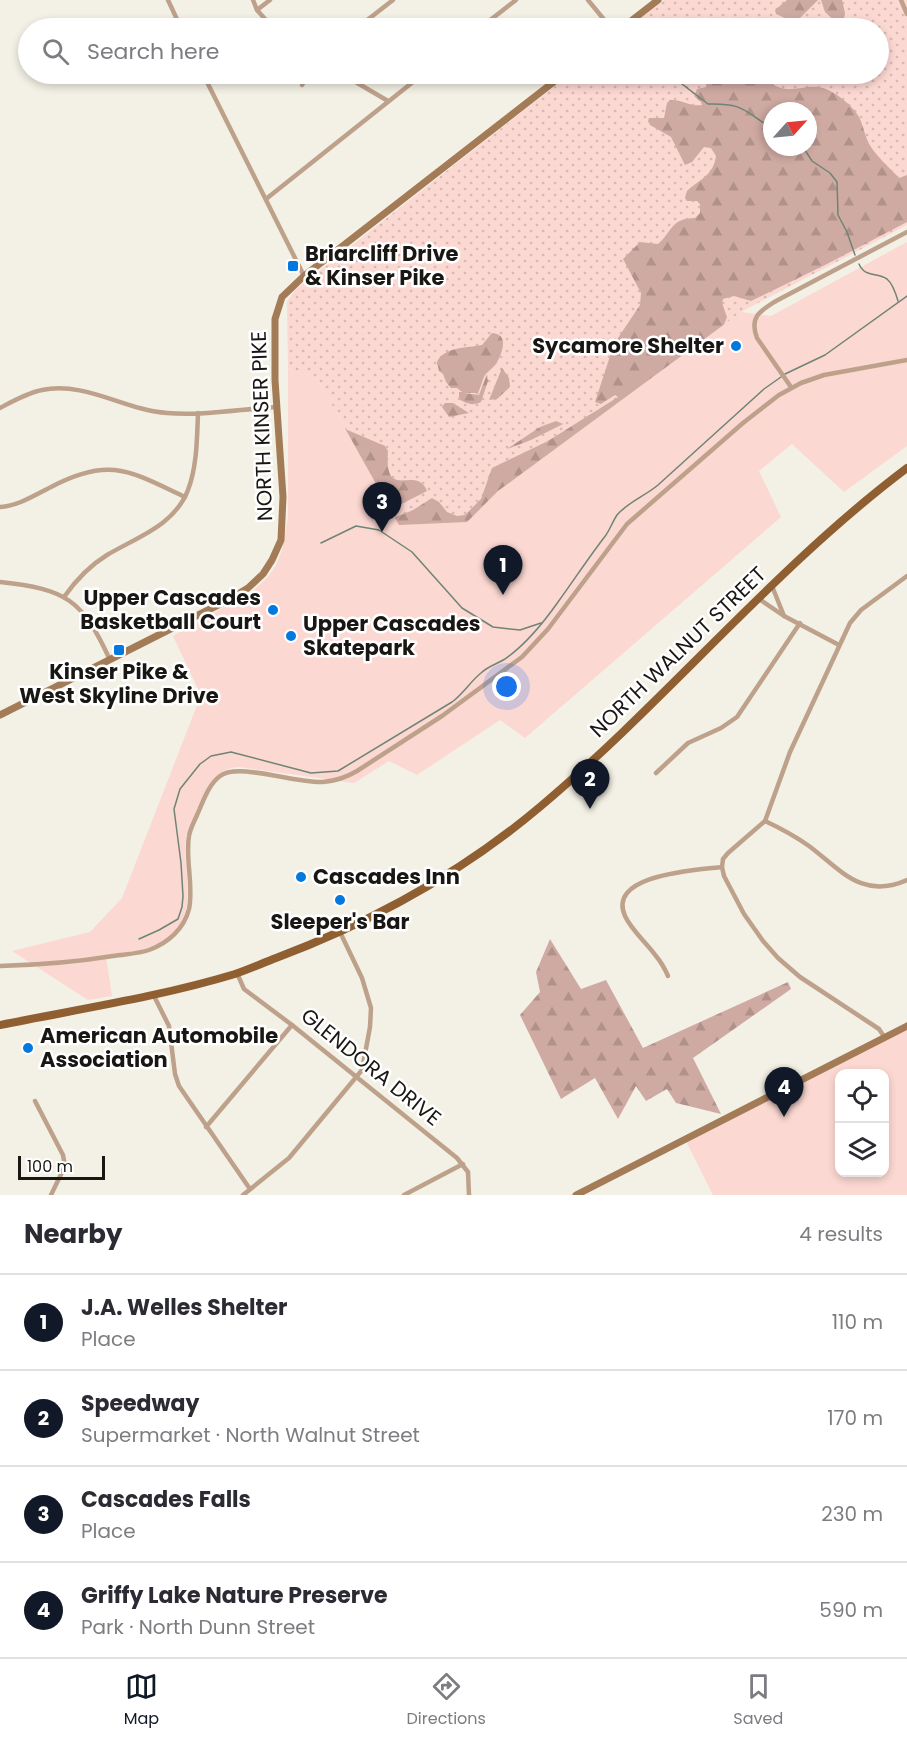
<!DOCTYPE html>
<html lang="en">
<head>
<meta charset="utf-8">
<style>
	body { margin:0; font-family:Poppins,sans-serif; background:#f2f2f3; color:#2b2b33 }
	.controls { position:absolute; right:18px; bottom:18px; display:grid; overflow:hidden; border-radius:12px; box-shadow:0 3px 9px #0003 }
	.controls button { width:54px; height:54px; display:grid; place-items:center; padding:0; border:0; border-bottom:2px solid #e1e1e2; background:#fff; color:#2b2b33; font:30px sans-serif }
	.compass { position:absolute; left:763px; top:102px; width:54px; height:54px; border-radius:50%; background:#fff; box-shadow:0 3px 9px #0003; rotate:63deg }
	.scale { position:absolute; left:18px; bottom:15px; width:87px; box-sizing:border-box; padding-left:6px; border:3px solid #191714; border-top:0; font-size:16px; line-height:21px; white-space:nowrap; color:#191714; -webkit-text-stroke:4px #fff; paint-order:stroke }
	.you { position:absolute; left:507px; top:687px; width:21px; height:21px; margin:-15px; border:4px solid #fff; border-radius:50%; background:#1a73e8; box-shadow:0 0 0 9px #1a73e833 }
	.badge { display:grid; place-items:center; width:39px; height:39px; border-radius:50%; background:#111827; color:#fff; font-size:20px; font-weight:700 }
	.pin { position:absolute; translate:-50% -50px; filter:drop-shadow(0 2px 3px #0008) }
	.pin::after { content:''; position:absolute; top:32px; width:21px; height:18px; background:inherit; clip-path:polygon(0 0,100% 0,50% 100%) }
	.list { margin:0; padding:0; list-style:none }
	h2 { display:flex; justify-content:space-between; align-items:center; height:78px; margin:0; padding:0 24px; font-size:26px }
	h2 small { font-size:20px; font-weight:400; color:#7c7c81 }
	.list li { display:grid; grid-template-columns:39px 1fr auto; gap:18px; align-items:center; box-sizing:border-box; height:96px; padding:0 24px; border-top:2px solid #e1e1e2 }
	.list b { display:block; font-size:22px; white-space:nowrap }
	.list p { margin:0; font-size:20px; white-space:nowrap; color:#7c7c81 }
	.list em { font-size:20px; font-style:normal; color:#7c7c81 }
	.icon { flex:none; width:33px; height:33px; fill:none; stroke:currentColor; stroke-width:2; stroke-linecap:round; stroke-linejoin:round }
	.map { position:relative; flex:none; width:907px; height:1195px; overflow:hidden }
	.search { position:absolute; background:#fff; box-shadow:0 3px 9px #0003; left:18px; right:18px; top:18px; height:66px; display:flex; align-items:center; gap:15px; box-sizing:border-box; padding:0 21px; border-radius:33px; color:#7c7c81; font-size:22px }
	.sheet { height:462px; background:#fff }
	nav { display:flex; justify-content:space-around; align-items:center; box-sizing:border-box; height:84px; border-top:2px solid #e1e1e2; background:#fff; font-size:16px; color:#7c7c81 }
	nav a { display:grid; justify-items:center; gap:3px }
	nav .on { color:#111827 }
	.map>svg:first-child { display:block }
	.grass { fill:url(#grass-dots); fill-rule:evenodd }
	.forest { fill:url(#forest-firs); fill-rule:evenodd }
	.park { fill:#fcd8d2; fill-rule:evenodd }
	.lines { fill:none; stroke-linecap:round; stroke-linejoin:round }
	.stream { stroke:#6e8475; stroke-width:1.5 }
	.street { stroke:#bea18a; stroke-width:4.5 }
	.secondary { stroke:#a37b57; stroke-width:7 }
	.primary { stroke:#905f31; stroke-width:8 }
	.poi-dot { fill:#0378df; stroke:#fff; stroke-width:2 }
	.labels { text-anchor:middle; stroke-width:5; stroke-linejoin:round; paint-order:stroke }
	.poi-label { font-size:21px; font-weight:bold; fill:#191714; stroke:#fff; text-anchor:start }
	.street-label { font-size:21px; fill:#191714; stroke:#fff }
</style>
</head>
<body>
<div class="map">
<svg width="907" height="1195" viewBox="0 0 907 1195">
	<defs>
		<pattern id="grass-dots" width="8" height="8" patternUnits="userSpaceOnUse" patternTransform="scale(1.5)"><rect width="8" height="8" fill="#fcd8d2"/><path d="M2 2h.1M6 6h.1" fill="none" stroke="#d7b9b3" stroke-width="1.8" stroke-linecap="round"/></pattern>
		<pattern id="forest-firs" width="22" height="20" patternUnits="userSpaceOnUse" patternTransform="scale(1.5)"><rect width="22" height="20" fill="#cfaaa3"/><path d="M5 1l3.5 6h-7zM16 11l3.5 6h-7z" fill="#b1928b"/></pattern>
	</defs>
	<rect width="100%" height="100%" fill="#f3f0e5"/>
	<path class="grass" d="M664 0H907V225L741 312 467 522 399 525 318 380 288 368 287 302 295 290 570 74H878V28H627ZM772 111H808V147H772Z"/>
	<g class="forest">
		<polygon points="787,0 818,0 800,18 785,18 776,14 775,10"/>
		<polygon points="821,0 842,0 845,13 843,23 838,24 825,12"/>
		<path d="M710 74H770L774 85C792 95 805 83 823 88 836 92 853 106 859 117 864 127 865 138 871 147 878 158 890 168 899 178L907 175V222L827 264 751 301 734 296 723 299 722 303 727 317 716 345 527 560 384 522 413 510 432 498 439 502 447 512 457 516 465 515 481 499 492 468 548 441 618 397 615 395 601 404 595 402 614 344 640 305 641 293 623 259 640 242 658 244C672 232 671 218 695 218L700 213V204L697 201H687L685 198 687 191C700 179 713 176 716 156L711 148 704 147 692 162 685 165 671 137 650 125 648 121 649 118H664L667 103 670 100C682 99 690 107 702 105L701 102 694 96 697 89 706 87 707 76ZM772 111H808V147H772Z"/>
		<path d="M492 333C510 334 502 354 496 364 493 368 488 371 485 375 482 380 481 387 478 393H464L479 395 487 374 488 381 481 402C473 406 467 404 459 399V392H462L457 388H451L446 382 443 374 439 371 437 362C444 347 466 348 482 345Z"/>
		<polygon points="502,368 509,378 510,387 497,399 489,400"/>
		<polygon points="445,403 453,403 469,413 449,417 442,407"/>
		<polygon points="556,421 563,424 531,440 507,449 540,427"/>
		<path d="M331 423 385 446 388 451C384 504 416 463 427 491L382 514Z"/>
		<polygon points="550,939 581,989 606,980 643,1048 788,982 791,989 693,1058 721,1114 676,1103 667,1089 646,1101 636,1086 618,1119 595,1078 561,1099 520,1015 540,992 536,972"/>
	</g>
	<g class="park">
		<path d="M907 242V446L844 492 792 444 759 471 781 517 525 738 500 720 417 775 389 761 354 783 239 767C214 768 207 790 197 810 193 819 187 829 186 839 182 869 197 903 177 929 160 950 131 952 106 957L112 996 88 1000 12 951 90 932 122 898 201 695 173 636 254 590 268 577 276 565 282 550 288 517V368L318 380 399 525 467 522 498 491 741 312 771 316Z"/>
		<path d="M907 1026V1195H713L685 1139ZM840 1074H884V1172H840Z"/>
	</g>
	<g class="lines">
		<g class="stream">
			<path d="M669 74 708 104C745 103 743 111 772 128"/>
			<polyline points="803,147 812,161 830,173 837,182 838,215 847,232 855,255"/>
			<path d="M859 264C865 278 876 272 887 279 893 284 896 294 898 301"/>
			<polyline points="785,374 825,355 907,296"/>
			<polyline points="321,543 356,526 379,530 412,552 462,608 493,627 520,630 541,623"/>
			<path d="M139 939 159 930 178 919 182 907 183 896 181 863 174 809 180 789 200 764 211 756 231 752 311 773 338 771 452 702C463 694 470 682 481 673 488 666 497 664 505 659 525 645 544 622 558 602 574 580 589 557 606 535 610 529 613 521 617 515 628 502 645 496 658 485L764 389 781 377"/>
		</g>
		<g class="street">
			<polyline points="168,0 181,28"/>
			<polyline points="253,0 257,10 273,28"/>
			<polyline points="588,0 611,28"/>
			<polyline points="901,0 907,14"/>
			<polyline points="257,10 270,0"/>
			<polyline points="357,28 393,0"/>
			<polyline points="480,28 516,0"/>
			<polyline points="203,74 304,276"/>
			<polyline points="342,74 388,101"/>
			<polyline points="302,85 309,74"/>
			<polyline points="266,199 423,74"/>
			<path d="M791 387 757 338C749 317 760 311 776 301L907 232"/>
			<path d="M0 408C13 401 27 393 42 390 85 381 125 410 167 413 203 416 241 409 277 407"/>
			<path d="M0 507C18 506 35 495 51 487 109 456 130 471 185 497"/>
			<path d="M0 582C66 589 82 599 110 660"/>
			<polyline points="772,586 784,616"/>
			<path d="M64 597C76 580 89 566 107 555 137 537 174 526 188 490 197 467 197 438 198 413"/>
			<polyline points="759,599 784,616 839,645"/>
			<polyline points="656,773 688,743 721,728 737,717 800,623"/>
			<path d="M765 821C780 828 795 836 809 846 841 870 862 900 907 880"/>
			<path d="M0 966C38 965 76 962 113 956 125 954 138 954 149 950 168 943 184 929 189 909 194 885 185 860 189 836 190 829 194 822 197 815 203 802 208 785 220 776 238 762 297 784 323 782 335 781 347 777 357 771L442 716 522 657 548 629 627 524 743 423 779 395 801 383 824 375 907 360"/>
			<polyline points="237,973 244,989 292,1025 457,1158 468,1172 469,1195"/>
			<path d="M668 976C665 969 661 962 656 956 646 942 632 931 625 916 606 874 699 870 722 867"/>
			<polyline points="153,994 169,1026 175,1074 179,1086 250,1189"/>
			<polyline points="885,1038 879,1029 800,977 778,958 763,941 744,914 724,876 722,867 723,859 728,853 765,821 790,752 850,623 861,610 907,576"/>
			<polyline points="35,1101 63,1155 65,1166 51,1195"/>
			<polyline points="206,1127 292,1025"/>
			<polyline points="243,1195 289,1158 362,1070 370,1027 371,1008 362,978 340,932"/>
			<polyline points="404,1195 463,1164"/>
		</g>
		<g class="secondary">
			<polyline points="622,28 658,0"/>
			<polyline points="0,715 230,599 248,588 263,574 272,560 281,540 283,497 275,380 275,319 282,297 304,276 564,74"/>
			<polyline points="576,1195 907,1026"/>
		</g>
		<path class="primary" d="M0 1025C79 1009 159 997 235 974 249 969 263 963 276 958 372 922 463 872 541 806 668 699 774 568 907 468"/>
	</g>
	<g class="poi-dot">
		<rect x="287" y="260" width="12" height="12" rx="3"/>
		<circle cx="736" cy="346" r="6"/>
		<circle cx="273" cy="610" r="6"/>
		<circle cx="291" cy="636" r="6"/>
		<rect x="113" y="644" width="12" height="12" rx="3"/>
		<circle cx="301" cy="877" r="6"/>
		<circle cx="340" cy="900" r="6"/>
		<circle cx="28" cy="1048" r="6"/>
	</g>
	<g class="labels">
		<g class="poi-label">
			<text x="305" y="261">Briarcliff Drive<tspan x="305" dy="24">&amp; Kinser Pike</tspan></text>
			<text x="724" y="353" text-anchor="end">Sycamore Shelter</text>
			<text x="261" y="605" text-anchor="end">Upper Cascades<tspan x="261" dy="24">Basketball Court</tspan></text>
			<text x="303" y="631">Upper Cascades<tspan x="303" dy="24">Skatepark</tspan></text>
			<text x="119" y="679" text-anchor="middle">Kinser Pike &amp;<tspan x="119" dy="24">West Skyline Drive</tspan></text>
			<text x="313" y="884">Cascades Inn</text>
			<text x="340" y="929" text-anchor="middle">Sleeper's Bar</text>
			<text x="40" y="1043">American Automobile<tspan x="40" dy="24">Association</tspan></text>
		</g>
		<g class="street-label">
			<text transform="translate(262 426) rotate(-92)" y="7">NORTH KINSER PIKE</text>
			<text transform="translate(678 652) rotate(-44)" y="7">NORTH WALNUT STREET</text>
			<text transform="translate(371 1067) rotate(39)" y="7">GLENDORA DRIVE</text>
		</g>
	</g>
</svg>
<div class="controls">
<button><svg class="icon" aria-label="locate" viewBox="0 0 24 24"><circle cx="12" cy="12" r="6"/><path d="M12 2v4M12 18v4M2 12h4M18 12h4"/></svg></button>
<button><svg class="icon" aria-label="layers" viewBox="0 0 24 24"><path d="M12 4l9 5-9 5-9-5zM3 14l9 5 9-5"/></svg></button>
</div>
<svg class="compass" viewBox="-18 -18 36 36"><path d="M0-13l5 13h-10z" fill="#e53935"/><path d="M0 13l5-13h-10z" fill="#7c7c81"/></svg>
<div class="scale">100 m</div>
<div class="you"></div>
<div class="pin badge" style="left:503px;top:595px">1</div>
<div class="pin badge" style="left:590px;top:809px">2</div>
<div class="pin badge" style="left:382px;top:532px">3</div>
<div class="pin badge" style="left:784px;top:1117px">4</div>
<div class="search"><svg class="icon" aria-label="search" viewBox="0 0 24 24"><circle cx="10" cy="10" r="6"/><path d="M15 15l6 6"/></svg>Search here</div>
</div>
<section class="sheet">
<h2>Nearby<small>4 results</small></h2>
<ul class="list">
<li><span class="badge">1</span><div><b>J.A. Welles Shelter</b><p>Place</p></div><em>110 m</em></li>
<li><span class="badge">2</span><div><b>Speedway</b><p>Supermarket · North Walnut Street</p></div><em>170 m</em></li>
<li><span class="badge">3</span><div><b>Cascades Falls</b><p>Place</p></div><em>230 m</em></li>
<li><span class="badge">4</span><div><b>Griffy Lake Nature Preserve</b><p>Park · North Dunn Street</p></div><em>590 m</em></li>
</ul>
</section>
<nav>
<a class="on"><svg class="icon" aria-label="map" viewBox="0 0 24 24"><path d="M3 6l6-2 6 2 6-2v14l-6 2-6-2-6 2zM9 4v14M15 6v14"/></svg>Map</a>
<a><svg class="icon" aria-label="directions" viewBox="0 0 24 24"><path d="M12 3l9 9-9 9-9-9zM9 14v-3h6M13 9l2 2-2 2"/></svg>Directions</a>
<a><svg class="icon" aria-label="saved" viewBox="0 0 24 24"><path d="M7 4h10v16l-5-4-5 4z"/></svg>Saved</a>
</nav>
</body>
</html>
